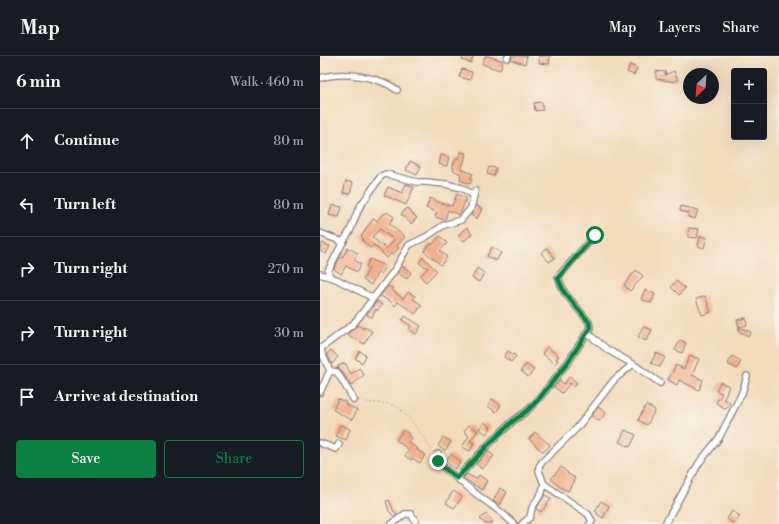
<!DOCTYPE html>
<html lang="en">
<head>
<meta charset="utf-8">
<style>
	body { margin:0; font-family:"Libre Bodoni",serif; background:#242831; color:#f1f3f6 }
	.controls { position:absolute; right:12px; top:12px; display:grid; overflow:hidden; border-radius:4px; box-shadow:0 4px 16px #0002 }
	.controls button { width:36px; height:36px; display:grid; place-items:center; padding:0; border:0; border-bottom:1px solid #363941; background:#171b24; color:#f1f3f6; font:20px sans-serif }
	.compass { position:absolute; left:363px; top:12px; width:36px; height:36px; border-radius:50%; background:#171b24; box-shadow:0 4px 16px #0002; rotate:205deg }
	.stop { position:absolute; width:12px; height:12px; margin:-9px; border:3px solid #0b8043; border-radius:50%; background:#fff }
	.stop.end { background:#0b8043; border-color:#fff; box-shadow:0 1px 4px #0008 }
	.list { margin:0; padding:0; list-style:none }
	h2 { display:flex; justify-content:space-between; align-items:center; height:52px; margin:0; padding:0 16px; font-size:17px }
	h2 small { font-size:13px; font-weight:400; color:#9ea1a6 }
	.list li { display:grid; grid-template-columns:26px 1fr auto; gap:12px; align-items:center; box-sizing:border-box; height:64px; padding:0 16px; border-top:1px solid #363941 }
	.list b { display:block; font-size:15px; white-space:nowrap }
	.list em { font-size:13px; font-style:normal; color:#9ea1a6 }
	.actions { display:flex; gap:8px; padding:12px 16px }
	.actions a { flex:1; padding:9px 0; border:1px solid #0b8043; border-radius:4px; text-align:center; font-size:14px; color:#0b8043 }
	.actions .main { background:#0b8043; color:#fff }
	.icon { flex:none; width:22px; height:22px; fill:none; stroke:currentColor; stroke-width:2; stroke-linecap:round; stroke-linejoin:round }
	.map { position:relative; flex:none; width:459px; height:468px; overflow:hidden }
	header { display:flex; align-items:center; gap:24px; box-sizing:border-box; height:56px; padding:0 20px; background:#171b24; border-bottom:1px solid #363941 }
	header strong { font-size:19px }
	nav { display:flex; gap:22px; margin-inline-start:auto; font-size:14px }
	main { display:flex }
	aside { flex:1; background:#171b24 }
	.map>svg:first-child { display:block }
	.building { fill:#f2ae8c; fill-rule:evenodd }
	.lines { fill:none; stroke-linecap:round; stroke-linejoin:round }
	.street-casing { stroke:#8a7e7c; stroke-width:8 }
	.path { stroke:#8a7e7c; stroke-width:1; stroke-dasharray:1 3; stroke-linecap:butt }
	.street { stroke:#fff; stroke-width:5.5 }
	.route { stroke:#0b8043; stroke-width:5 }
</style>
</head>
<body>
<header>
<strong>Map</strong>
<nav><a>Map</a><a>Layers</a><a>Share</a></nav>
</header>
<main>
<aside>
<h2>6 min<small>Walk · 460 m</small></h2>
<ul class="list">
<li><svg class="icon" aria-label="ahead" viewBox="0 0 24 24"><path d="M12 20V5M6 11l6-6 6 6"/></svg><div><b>Continue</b></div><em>80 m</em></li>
<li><svg class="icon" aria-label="left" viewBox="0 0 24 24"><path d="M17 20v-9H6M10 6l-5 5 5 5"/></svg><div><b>Turn left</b></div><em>80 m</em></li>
<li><svg class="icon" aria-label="right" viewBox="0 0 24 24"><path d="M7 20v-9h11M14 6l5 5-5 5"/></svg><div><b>Turn right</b></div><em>270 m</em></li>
<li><svg class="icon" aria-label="right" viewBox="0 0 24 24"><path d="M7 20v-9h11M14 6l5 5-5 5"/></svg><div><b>Turn right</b></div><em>30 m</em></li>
<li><svg class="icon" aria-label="arrive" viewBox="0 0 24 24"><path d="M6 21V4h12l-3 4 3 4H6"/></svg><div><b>Arrive at destination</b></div></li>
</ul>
<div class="actions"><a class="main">Save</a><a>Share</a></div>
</aside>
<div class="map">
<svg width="459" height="468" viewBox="0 0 459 468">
	<rect width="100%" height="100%" fill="#f7f3e8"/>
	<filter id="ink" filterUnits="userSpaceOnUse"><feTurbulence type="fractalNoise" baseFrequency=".025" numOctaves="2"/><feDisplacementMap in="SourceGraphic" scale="8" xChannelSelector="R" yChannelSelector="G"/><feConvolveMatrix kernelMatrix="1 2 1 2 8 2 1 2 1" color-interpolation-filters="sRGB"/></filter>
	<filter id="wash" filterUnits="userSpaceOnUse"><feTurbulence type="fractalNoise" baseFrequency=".012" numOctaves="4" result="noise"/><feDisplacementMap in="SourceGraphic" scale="16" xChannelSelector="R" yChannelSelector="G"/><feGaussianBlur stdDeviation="0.9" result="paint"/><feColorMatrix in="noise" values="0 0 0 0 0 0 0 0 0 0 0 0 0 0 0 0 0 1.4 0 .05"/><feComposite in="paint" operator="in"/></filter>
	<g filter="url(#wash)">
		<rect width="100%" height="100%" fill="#f3dbbc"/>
		<g id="blocks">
			<g class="building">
				<polygon points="143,0 153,0 151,7 142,4"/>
				<polygon points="165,0 168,0 183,5 180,14 162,8"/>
				<polygon points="192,0 207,0 205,8 191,4"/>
				<polygon points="219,0 230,0 229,8 219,7"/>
				<polygon points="310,9 317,12 314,19 307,16"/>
				<polygon points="142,13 152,16 150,24 139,21"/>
				<polygon points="336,15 346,16 345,19 354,15 358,24 351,26 351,25 336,23"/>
				<polygon points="222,46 223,54 215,55 214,47"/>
				<polygon points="140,96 146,97 144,106 141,113 153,118 150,123 152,123 150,128 140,124 141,121 140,120 141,118 133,114 134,112 132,111 136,102 138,103"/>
				<polygon points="121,99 129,101 127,110 119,108"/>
				<polygon points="90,105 101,110 97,119 86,114"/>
				<polygon points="169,111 176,112 174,120 167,118"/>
				<polygon points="26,125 33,127 30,138 23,137"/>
				<polygon points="86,128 94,131 86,149 64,139 68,131 82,137"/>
				<polygon points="137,138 146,142 140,159 128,154 125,164 115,161 117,156 106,152 110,142 118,146 132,150"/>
				<polygon points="12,149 22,151 19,161 9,159"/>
				<polygon points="156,149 162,153 157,163 151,159 154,154"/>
				<polygon points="361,150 378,154 375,163 368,161 369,157 360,155"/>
				<polygon points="87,152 97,162 91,168 81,158"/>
				<path d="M67 156 74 161 69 168 85 181 77 190 79 192 72 199 71 197 67 202 54 189 50 192 42 184 44 183 41 180 46 174H45L54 162 57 165 63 157 65 158ZM60 173 74 184 66 193 62 189H61L52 181Z"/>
				<polygon points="147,171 152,178 144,185 138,179"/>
				<polygon points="369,172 379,173 377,182 368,181"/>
				<polygon points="120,180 127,187 120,195 127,201 121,209 104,195 111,187 112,189"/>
				<polygon points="380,180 387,182 384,192 378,190"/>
				<polygon points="2,187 10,190 6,198 0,195 0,192"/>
				<polygon points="172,191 181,197 176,205 167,200"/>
				<polygon points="28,192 38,197 34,204 41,208 37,216 26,210 21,218 14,213 20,201 22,202"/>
				<polygon points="227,192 235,202 229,206 221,197"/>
				<polygon points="103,201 117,215 106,226 100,220 108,212 99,207"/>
				<polygon points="50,203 65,210 61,218 58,216 51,229 43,224 49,212 46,211"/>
				<polygon points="82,210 91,216 87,223 78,217"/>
				<polygon points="157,212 164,217 159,226 152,222"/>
				<polygon points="316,214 323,220 310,235 304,229"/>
				<polygon points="356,225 365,232 359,239 351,231"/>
				<polygon points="68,230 73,233 72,234 83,243 88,236 95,240 93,243 102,249 95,258 88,252 87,252 78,246 75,250 70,245 60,240"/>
				<polygon points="325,234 335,238 331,247 321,243"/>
				<polygon points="385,240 391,256 382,259 376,243"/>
				<polygon points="57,245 62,249 57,255 56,253 52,261 47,259 48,256"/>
				<polygon points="85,260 101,270 96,278 89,273 91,270 82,264"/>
				<polygon points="426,262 427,269 419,271 417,264"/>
				<polygon points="38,269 43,273 44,271 52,275 44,288 34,282 33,283 27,278"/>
				<polygon points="323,270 332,274 326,285 318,281"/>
				<polygon points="419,271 431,276 429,280 419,276"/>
				<polygon points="360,284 366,287 362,297 355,294"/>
				<polygon points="227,291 239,300 236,303 238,304 235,308 222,297"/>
				<polygon points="11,294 18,301 12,308 7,298"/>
				<polygon points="40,295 46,300 42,307 35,302"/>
				<polygon points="188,295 196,300 191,306 184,301"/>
				<polygon points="336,297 345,301 340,311 331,307"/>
				<polygon points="370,299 379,303 372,319 383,324 379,334 359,324 357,329 348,324 356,309 364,313"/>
				<polygon points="412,300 421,305 417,313 408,308"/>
				<polygon points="25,307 31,318 39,312 44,319 31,330 21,314 17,311"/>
				<polygon points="206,308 214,314 208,321 201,315"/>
				<polygon points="250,320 257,327 254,331 250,327 242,337 234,331 240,324 244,328"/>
				<polygon points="400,326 409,330 404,343 410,347 406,353 396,347 402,337 396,335"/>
				<polygon points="18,343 26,346 25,348 37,354 32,364 13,354"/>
				<polygon points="172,343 181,349 176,356 168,350"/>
				<polygon points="326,349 335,354 327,369 318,364"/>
				<polygon points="278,351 286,357 279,365 272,360"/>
				<polygon points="164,366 171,371 166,378 159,373"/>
				<polygon points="20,369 30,373 26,384 16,380"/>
				<polygon points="149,369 158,375 150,385 154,387 150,395 142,391 149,380 144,375"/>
				<polygon points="83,374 89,378 88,380 91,382 88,386 98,393 97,394 105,399 100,407 92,402 91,404 85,400 89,394 76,384"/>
				<polygon points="305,374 316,379 310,391 299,386"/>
				<polygon points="215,376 230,389 223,396 209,383"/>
				<polygon points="123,381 131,386 125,395 118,390"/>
				<polygon points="168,395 174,400 162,413 156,408"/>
				<polygon points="131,398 141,406 135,413 125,405"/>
				<polygon points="241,411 248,417 247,417 255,422 248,435 240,431 231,423"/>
				<polygon points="147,418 156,423 159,419 167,425 162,434 143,422"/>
				<polygon points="180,432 187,436 180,449 173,445"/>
				<polygon points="133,435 142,441 134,452 126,447"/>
				<polygon points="225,439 231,443 221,456 216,453"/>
				<polygon points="69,444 74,456 75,456 77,459 74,461 69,455 66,445"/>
				<polygon points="281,445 289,450 283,462 277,458 278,457 275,455"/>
				<polygon points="412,455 420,460 414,468 407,463"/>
				<polygon points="166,458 173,466 171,468 165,468 160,463"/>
			</g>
		</g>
	</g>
	<g filter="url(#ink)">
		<use href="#blocks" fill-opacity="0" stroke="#8a7e7c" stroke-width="1"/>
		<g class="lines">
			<g class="street-casing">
				<g id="street">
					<polyline points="187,2 188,0"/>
					<path d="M0 22C23 15 58 20 77 34"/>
					<polyline points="0,177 23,186"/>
					<polyline points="0,218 10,221"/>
					<polyline points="53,242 16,223 10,221 8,215 23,186 30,175 39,152 61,120 66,118 97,126 105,126 125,128 142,132 154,140"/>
					<polyline points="267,277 288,294 313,308"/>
					<polyline points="0,293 32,269 39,261 74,215 89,189 106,181 124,169 141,164 151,152 155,135"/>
					<polyline points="0,293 10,315 17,316 34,344"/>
					<polyline points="0,336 10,315"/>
					<polyline points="0,387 16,393 19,388"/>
					<polyline points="118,398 116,402 124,412 155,437 182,457 194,468"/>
					<polyline points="137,422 156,402 167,390 193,365 207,355 218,344 249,305 270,272 269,266 244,236 238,221 275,179"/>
					<polyline points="224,428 268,458 272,465 270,468"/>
					<polyline points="72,468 85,458 91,458 97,468"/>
					<polyline points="202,468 210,461 212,452 222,436 224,428 219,415 219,411 222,406 257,372 294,324 313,308 340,327"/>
					<polyline points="345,468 379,407 399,382 422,337 427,320"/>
				</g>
			</g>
			<path class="path" d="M39 344C50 348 62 346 73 349 87 354 104 383 113 396"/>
			<use href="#street" class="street"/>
		</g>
	</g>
	<g class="lines" filter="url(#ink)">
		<polyline class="route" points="118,405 124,412 137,422 156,402 167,390 193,365 207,355 218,344 249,305 270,272 269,266 244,236 238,222 275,179"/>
	</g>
</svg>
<div class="controls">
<button>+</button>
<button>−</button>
</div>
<svg class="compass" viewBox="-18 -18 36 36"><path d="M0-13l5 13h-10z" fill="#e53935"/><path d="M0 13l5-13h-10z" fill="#9ea1a6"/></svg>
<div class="stop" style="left:275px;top:179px"></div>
<div class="stop end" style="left:118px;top:405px"></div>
</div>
</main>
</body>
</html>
